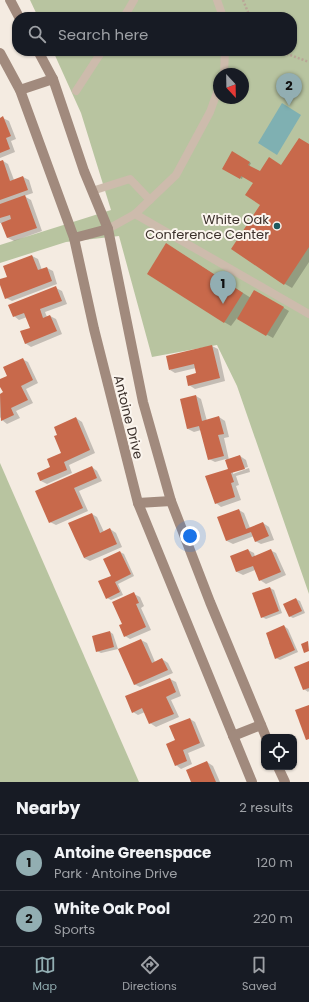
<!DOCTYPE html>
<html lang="en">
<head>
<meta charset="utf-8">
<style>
	body { margin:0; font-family:Poppins,sans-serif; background:#20242c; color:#f1f3f6 }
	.controls { position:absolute; right:12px; bottom:12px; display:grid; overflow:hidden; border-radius:8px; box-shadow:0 1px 3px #0004 }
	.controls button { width:36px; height:36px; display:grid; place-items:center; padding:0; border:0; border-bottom:1px solid #363941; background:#171b24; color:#f1f3f6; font:20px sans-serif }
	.compass { position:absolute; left:213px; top:68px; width:36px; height:36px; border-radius:50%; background:#171b24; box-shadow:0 1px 3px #0004; rotate:158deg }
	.you { position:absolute; left:190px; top:536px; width:14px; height:14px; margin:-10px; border:3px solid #fff; border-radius:50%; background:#1a73e8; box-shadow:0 0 0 6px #1a73e833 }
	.badge { display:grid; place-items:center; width:26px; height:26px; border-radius:50%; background:#92aeb2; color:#111; font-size:13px; font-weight:700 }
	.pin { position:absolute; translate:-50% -33px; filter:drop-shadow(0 1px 2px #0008) }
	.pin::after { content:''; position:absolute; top:21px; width:14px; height:12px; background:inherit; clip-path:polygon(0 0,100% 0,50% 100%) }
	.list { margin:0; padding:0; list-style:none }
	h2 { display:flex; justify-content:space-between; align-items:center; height:52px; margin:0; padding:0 16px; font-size:17px }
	h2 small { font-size:13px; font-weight:400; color:#9ea1a6 }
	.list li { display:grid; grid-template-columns:26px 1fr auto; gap:12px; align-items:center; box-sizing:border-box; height:56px; padding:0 16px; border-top:1px solid #363941 }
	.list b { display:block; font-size:15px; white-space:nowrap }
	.list p { margin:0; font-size:13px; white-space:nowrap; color:#9ea1a6 }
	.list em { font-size:13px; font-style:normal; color:#9ea1a6 }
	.icon { flex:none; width:22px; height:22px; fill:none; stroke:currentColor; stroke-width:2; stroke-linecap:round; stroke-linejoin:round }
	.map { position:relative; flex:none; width:309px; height:782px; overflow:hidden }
	.search { position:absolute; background:#171b24; box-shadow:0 1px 3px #0004; left:12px; right:12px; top:12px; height:44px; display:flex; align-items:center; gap:10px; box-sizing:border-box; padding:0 14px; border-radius:16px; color:#9ea1a6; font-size:15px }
	.sheet { height:164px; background:#171b24 }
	nav { display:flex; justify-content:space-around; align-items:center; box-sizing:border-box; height:56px; border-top:1px solid #363941; background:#171b24; font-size:11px; color:#9ea1a6 }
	nav a { display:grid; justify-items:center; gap:2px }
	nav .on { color:#92aeb2 }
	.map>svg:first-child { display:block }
	.green { fill:#b8c4a0; fill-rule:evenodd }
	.water { fill:#7fb0b2 }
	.shadow { fill:#0003 }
	.building { fill:#c8694b }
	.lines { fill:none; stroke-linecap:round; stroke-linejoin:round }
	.path { stroke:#b9a596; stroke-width:2.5; stroke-dasharray:2 2; stroke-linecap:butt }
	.lane { stroke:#cdbbac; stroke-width:8 }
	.secondary { stroke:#a18a7d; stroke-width:10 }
	.poi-dot { fill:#1f5a5e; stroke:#fbf5ee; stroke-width:1.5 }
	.labels { text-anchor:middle; stroke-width:4; stroke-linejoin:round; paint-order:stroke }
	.poi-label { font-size:13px; fill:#3b302b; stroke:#fbf5ee; text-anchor:end }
	.street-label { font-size:13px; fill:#3b302b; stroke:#fbf5ee }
</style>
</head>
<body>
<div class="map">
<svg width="309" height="782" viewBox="0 0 309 782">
	<rect width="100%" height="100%" fill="#f4ebe1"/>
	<g class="green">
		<path d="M30 0H309V594L237 386 217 345 152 357 119 236 66 242 0 263V245L111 210 81 113 53 51H292V17H38ZM219 74H243V98H219Z"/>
		<polygon points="0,463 139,782 0,782"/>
	</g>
	<polygon class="water" points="282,103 301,115 277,155 258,143"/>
	<g class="shadow">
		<polygon points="3,118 9,121 16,139 11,141 15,152 0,158 0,119"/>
		<polygon points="309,145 309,262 292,288 285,284 254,182 243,176 242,179 223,168 232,153 251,163 249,167 260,173 282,166"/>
		<polygon points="3,161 8,164 14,180 23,177 29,180 33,193 24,196 31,200 42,231 14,241 8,238 2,223 0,223 0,162"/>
		<polygon points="174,249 251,298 255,291 289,311 273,338 237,318 231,326 224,322"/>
		<polygon points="32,256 38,259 42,270 47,268 53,271 57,284 12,301 6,298 0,281 8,277"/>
		<polygon points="56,288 62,291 67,304 45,312 47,317 50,316 56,319 62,334 31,347 25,343 31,328 27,317 19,320 14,316"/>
		<polygon points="212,346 218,349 225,381 195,389 189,385 198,374 196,368 175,373 170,370"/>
		<polygon points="22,359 28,362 38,383 26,389 33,403 16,411 20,418 7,424 2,420 0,417 0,395 4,393 0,380 8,376"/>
		<polygon points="196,396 201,399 207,421 219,417 225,421 229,437 224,438 229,460 240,456 246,460 248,467 233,471 233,474 249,468 250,472 236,476 239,485 236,486 241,500 221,507 216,503 229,469 226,459 215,462 209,459 201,430 194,432 188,429 181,400"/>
		<polygon points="76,418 82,422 95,453 69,465 72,473 47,484 41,481 38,473 51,467 63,454"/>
		<polygon points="92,467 97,471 102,481 79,491 88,511 56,525 50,522 37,492"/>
		<polygon points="239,510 244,513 250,528 263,523 269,527 274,540 261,544 255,541 254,536 233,544 227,541 219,517"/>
		<polygon points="92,514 97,517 104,532 110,529 116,533 122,547 90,561 84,558"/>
		<polygon points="248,550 254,553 255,557 270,550 276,553 286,575 266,584 260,580 255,570 243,575 237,572 231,557"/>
		<polygon points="120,552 124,554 134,576 118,584 123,595 111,600 107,598"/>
		<polygon points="270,588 274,590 282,613 266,619 262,617"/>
		<polygon points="134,594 140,597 144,606 141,608 151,630 130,639 125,636 123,625"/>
		<polygon points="296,599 300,601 305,613 293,618 289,616"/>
		<polygon points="284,626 288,629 298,652 280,660 276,658 269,643"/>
		<polygon points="110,632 113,634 118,649 101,653 97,651"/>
		<polygon points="141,640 147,643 155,662 162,659 168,663 173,673 140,687 134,684"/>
		<polygon points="309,662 309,691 308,692 304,689"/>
		<polygon points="170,679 176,682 181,696 171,700 179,717 156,727 150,723 145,712 138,715 133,712"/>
		<polygon points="190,719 195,722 205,746 188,753 192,764 181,769 176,765 177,741"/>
		<polygon points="207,762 213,766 220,782 193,782"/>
	</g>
	<g class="building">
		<polygon points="3,116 11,136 6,138 10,149 0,153 0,118"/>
		<polygon points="299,138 309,144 309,247 284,285 231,249 260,205 245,195 253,183 241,176 240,179 222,169 232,151 250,162 248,165 260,171 269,157 281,165"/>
		<polygon points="3,160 10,181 23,176 28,190 0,200 0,161"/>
		<polygon points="25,195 37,228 7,238 1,223 11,219 10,215 0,218 0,204"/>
		<polygon points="166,243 243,293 224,323 147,274"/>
		<polygon points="32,255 38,270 47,267 52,281 5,299 0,285 0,279 7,277 3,266"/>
		<polygon points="56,286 62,301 40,309 43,318 50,315 57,331 25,344 20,331 30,328 24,313 13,317 8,305"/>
		<polygon points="254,290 284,307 266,336 237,319"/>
		<polygon points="212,345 220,378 188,386 186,376 196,373 194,364 169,370 166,356"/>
		<polygon points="23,358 33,380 21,386 28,400 11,408 14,415 1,421 0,394 3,392 0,387 0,379 7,376 3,367"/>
		<polygon points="196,395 202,421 219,416 224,434 218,435 224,456 208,460 199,426 187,429 180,399"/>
		<polygon points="76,417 90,450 64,462 67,470 40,481 37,473 50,467 47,459 61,453 54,436 57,435 54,427"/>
		<polygon points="240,455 245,469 231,473 234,482 231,483 235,497 215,504 205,476 228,469 225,460"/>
		<polygon points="92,466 97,478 74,488 83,508 49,523 35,491"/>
		<polygon points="239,509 246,529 263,522 269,536 255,542 251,532 226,541 217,517"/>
		<polygon points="92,513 100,533 110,528 117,544 84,558 68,523"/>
		<polygon points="248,549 252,557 271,549 281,572 259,581 253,566 236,572 230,556"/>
		<polygon points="120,551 131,574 115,582 120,592 106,599 98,581 111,576 103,559"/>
		<polygon points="270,587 279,611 261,618 252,593"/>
		<polygon points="134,592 139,603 136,604 146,627 124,637 119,625 122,624 112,602"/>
		<polygon points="296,598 302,611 289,617 283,604"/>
		<polygon points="284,625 295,650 275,659 266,633"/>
		<polygon points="110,631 114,647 96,652 92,636"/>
		<polygon points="141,639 152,663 162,658 168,670 134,685 118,649"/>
		<polygon points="308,641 309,651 304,653 301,644"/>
		<polygon points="309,661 309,688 303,690 294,667"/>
		<polygon points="170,678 176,692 166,697 174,714 149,724 142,708 132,713 125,696"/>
		<polygon points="309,705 309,739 306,740 295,710"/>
		<polygon points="190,718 200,743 183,750 187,761 175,766 166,744 175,740 169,726"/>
		<polygon points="207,761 216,782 191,782 186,770"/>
	</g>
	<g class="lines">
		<g class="path">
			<polyline points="243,0 250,17"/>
			<polyline points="279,51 309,62"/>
		</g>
		<g class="lane">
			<polyline points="217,0 223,17"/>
			<polyline points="124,17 134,0"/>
			<polyline points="224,74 225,51"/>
			<polyline points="76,91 102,51"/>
			<polyline points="92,191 130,179 150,200"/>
			<polyline points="135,214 309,314"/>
			<polyline points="108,229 135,214 176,175 210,112 219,87"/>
		</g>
		<g class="secondary">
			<polyline points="10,0 19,17"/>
			<polyline points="38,51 53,79 84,171 108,229 143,402 171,501 210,602 266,737"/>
			<polyline points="0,53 20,90 74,238 94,329 138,503 252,782"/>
			<polyline points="20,90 53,79"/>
			<polyline points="74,238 108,229"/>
			<polyline points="138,503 171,501"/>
			<polyline points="233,736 261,725"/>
			<polyline points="278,767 285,782"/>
		</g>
	</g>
	<circle class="poi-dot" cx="277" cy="226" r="4"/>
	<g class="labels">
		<g class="poi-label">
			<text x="269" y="224">White Oak<tspan x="269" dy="15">Conference Center</tspan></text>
		</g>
		<g class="street-label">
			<text transform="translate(129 417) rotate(76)" y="5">Antoine Drive</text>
		</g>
	</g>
</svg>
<div class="controls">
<button><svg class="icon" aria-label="locate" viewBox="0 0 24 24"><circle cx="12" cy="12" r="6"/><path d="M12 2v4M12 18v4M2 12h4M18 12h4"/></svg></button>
</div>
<svg class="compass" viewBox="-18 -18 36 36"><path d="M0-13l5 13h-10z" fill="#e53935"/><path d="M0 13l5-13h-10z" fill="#9ea1a6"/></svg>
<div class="you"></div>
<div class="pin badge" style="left:223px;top:304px">1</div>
<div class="pin badge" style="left:289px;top:106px">2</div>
<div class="search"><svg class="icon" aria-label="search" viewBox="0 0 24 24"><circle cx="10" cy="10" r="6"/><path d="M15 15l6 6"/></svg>Search here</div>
</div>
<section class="sheet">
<h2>Nearby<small>2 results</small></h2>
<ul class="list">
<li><span class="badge">1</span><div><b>Antoine Greenspace</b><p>Park · Antoine Drive</p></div><em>120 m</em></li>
<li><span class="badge">2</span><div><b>White Oak Pool</b><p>Sports</p></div><em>220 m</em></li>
</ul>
</section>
<nav>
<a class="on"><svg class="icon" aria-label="map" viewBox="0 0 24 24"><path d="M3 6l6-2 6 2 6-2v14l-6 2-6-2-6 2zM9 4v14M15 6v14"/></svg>Map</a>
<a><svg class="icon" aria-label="directions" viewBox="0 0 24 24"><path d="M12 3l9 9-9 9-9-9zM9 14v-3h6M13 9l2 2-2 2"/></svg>Directions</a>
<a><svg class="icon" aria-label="saved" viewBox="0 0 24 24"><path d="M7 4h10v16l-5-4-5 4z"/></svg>Saved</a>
</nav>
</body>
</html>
